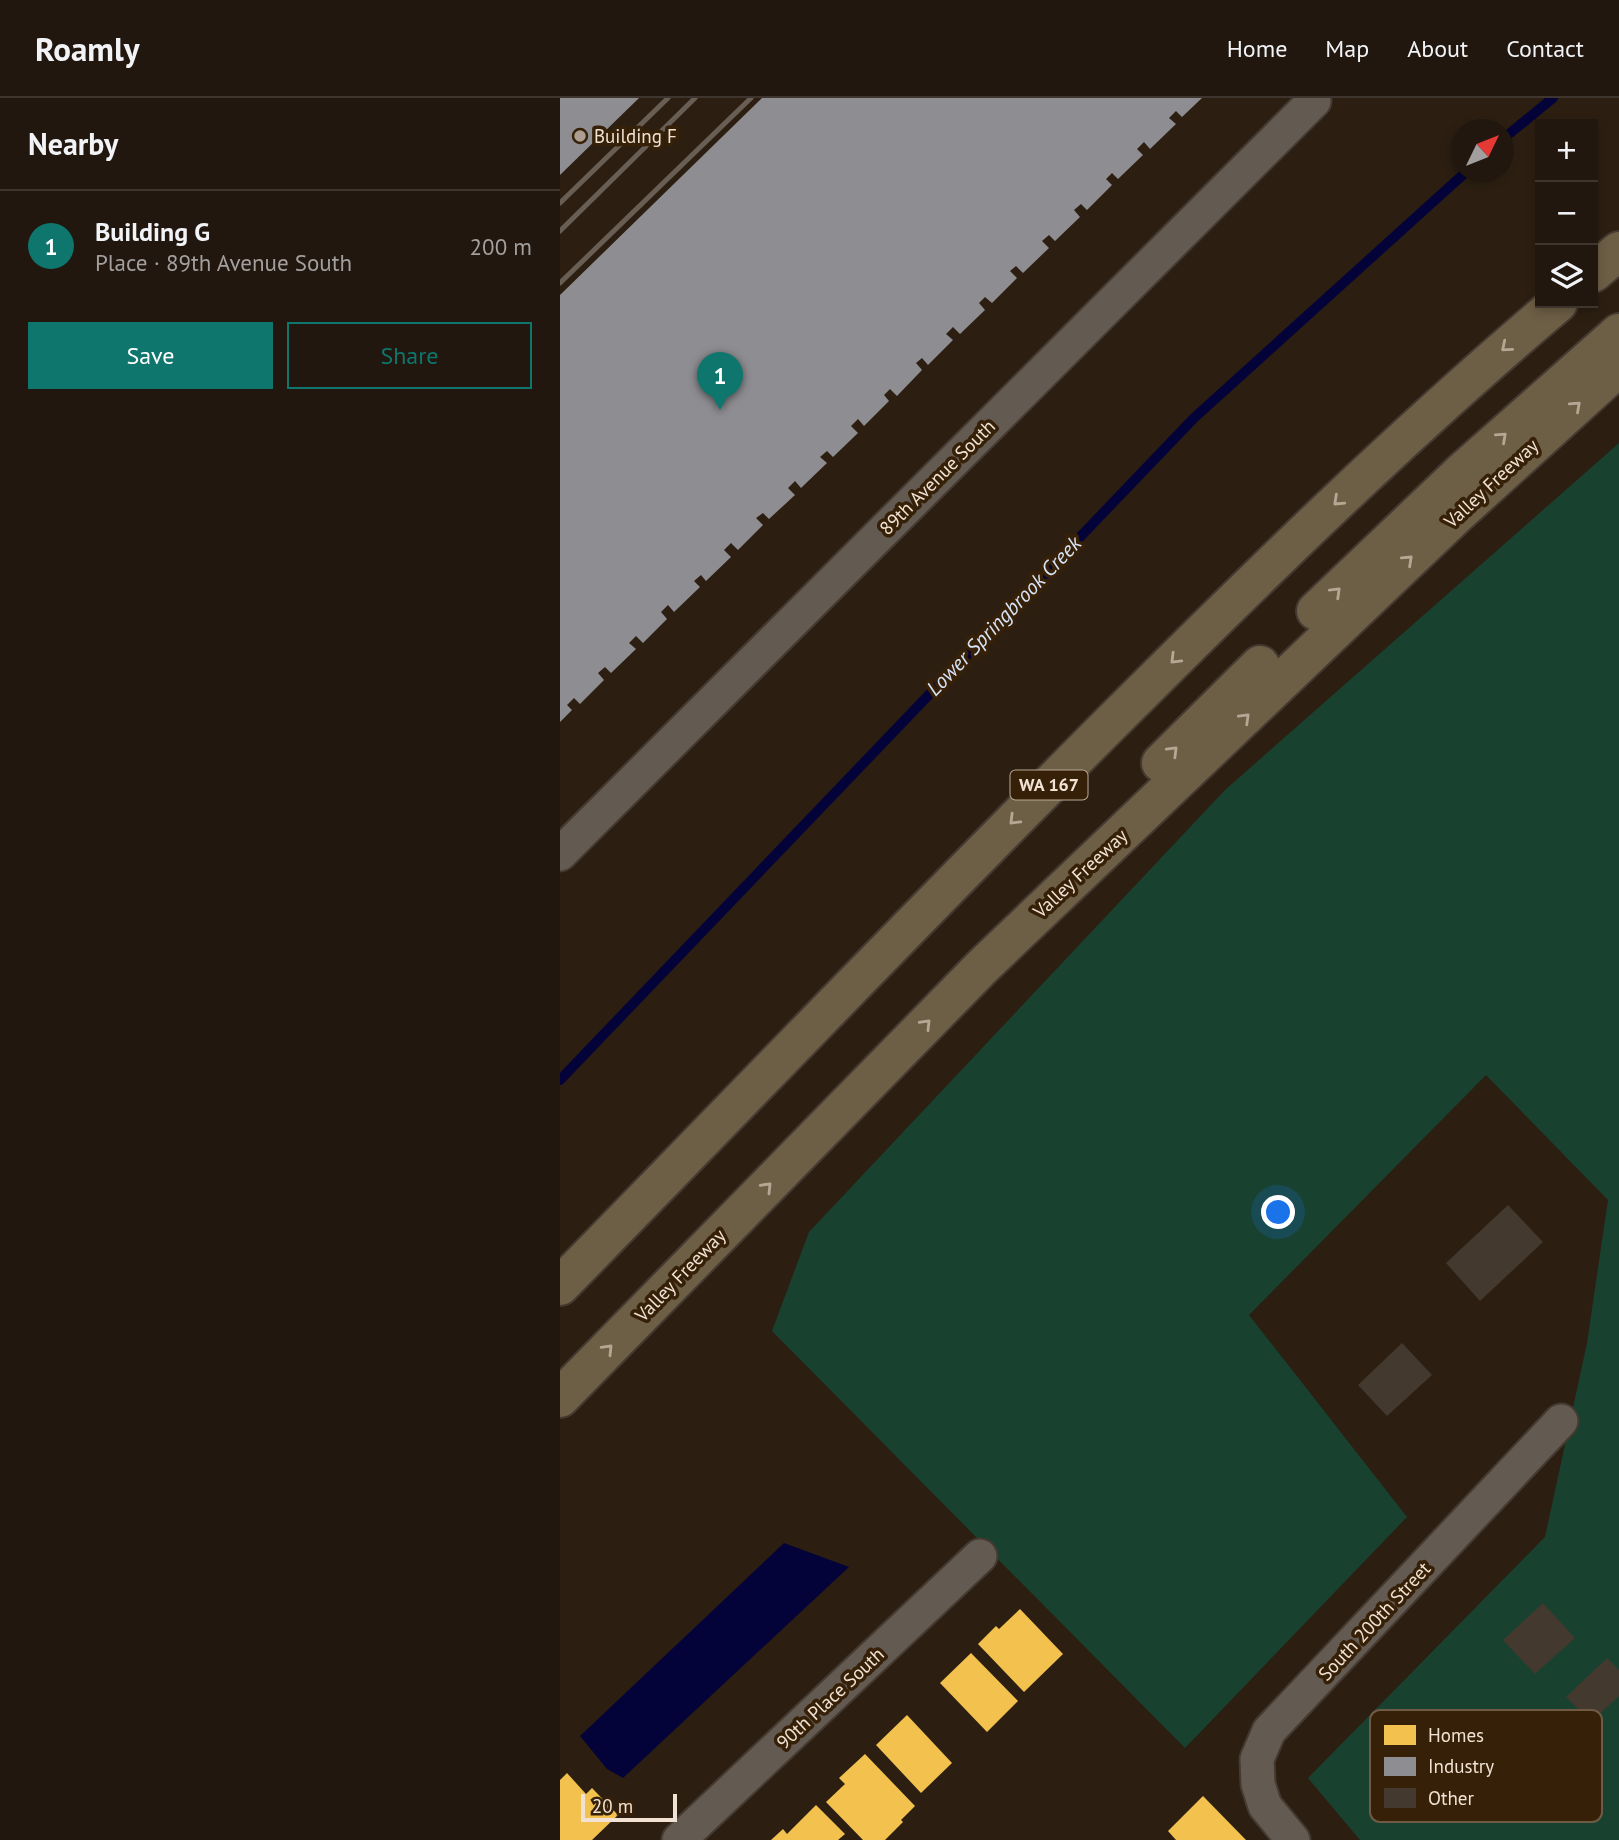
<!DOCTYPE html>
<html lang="en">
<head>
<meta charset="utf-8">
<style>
	body { margin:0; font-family:"PT Sans",sans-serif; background:#292017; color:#f1f3f6 }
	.controls { position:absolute; right:21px; top:21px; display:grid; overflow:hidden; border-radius:0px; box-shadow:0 4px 10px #0003 }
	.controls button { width:63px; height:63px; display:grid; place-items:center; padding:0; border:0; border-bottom:2px solid #3e362e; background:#21170e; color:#f1f3f6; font:35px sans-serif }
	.compass { position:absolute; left:891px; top:21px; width:63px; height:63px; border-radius:50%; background:#21170e; box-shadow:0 4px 10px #0003; rotate:47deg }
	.scale { position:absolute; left:21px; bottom:18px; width:96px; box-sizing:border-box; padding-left:7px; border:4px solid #f1e2d4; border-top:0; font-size:19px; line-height:24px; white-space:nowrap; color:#f1e2d4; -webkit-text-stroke:5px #362008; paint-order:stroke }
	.you { position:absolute; left:719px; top:1115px; width:24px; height:24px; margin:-18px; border:5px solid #fff; border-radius:50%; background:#1a73e8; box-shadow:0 0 0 10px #1a73e833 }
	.badge { display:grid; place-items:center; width:46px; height:46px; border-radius:50%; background:#0f766e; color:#fff; font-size:23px; font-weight:700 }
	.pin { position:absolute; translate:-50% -58px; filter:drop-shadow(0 2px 4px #0008) }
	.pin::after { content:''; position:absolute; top:37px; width:24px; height:21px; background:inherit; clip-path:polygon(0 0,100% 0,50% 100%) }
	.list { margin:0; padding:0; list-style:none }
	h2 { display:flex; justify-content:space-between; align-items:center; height:91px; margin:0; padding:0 28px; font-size:30px }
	h2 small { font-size:23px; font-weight:400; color:#a29f9e }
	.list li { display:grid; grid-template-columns:46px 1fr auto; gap:21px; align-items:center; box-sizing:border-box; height:112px; padding:0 28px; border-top:2px solid #3e362e }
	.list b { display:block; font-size:26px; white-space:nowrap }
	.list p { margin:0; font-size:23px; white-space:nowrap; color:#a29f9e }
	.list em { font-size:23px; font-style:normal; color:#a29f9e }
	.actions { display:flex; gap:14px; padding:21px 28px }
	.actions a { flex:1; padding:16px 0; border:2px solid #0f766e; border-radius:0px; text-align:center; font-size:24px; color:#0f766e }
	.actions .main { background:#0f766e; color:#fff }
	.icon { flex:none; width:38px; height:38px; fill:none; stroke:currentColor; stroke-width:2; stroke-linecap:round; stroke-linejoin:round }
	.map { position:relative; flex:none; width:1059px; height:1742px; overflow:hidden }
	header { display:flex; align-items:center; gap:42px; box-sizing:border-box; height:98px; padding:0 35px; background:#21170e; border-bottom:2px solid #3e362e }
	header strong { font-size:33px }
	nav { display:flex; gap:38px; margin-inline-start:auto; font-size:24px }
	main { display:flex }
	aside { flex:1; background:#21170e }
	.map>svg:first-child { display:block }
	.green { fill:#18422f }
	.water { fill:#040339 }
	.homes { fill:#f2c14e }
	.industry { fill:#8d8d92 }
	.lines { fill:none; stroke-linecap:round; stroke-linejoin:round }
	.stream { stroke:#040339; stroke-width:10 }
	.building { fill:#43392e }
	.minor-casing { stroke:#453a31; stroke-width:37 }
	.motorway-casing { stroke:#453a31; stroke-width:42 }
	.minor { stroke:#635a51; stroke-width:33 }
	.motorway { stroke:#6d5e46; stroke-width:38 }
	.rail { stroke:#685e53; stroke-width:5 }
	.oneway { stroke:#b6a794 }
	.poi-dot { fill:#ac9e90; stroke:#362008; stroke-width:2.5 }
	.labels { text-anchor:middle; stroke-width:7; stroke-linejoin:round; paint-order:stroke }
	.shield { fill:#362008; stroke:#b9a897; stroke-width:2 }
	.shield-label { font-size:18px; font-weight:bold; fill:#f1e2d4 }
	.poi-label { font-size:19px; fill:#f1e2d4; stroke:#362008; text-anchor:start }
	.street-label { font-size:19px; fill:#f1e2d4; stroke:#362008 }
	.water-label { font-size:21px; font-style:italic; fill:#d7e4f7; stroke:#362008 }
	.key { fill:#362008; stroke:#6e5a45; stroke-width:2 }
	.key-label { font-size:19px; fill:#f1e2d4 }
</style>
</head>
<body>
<header>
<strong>Roamly</strong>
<nav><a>Home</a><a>Map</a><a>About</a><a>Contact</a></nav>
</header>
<main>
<aside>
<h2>Nearby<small></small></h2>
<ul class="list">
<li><span class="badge">1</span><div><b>Building G</b><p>Place · 89th Avenue South</p></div><em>200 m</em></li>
</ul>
<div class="actions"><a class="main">Save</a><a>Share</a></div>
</aside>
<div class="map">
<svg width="1059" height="1742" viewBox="0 0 1059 1742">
	<rect width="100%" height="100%" fill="#2c1f12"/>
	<polygon class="green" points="1059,345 1059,1742 800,1742 748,1680 985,1439 1027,1245 1048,1102 926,977 689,1217 847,1419 625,1650 212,1233 249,1134 665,692"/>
	<polygon class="water" points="224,1445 289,1469 63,1680 47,1671 20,1638"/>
	<g class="homes">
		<polygon points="460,1511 503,1556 464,1594 418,1546 436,1528 439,1531"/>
		<polygon points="411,1555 458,1603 427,1634 380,1585"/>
		<polygon points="347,1617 392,1665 361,1695 316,1647"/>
		<polygon points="305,1656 355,1708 341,1722 343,1724 325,1742 303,1742 266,1704 285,1686 279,1680"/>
		<polygon points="7,1675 26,1696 32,1690 58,1717 32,1742 0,1742 0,1682"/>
		<polygon points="643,1698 686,1742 616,1742 608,1733"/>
		<polygon points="256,1707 285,1736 278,1742 211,1742 223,1731 227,1736"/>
	</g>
	<g class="industry">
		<polygon points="0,0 79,0 0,77"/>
		<polygon points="202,0 642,0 622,19 616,13 609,20 616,26 590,51 584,44 577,51 583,57 558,81 552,75 546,81 552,87 527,112 521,106 514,112 520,119 495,143 489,137 482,143 489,150 463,175 456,168 450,173 457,180 432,205 425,199 419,205 425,212 400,236 393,229 386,236 393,242 368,267 362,260 356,265 362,272 337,298 330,291 324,297 329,303 304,328 298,321 291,328 298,335 273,359 267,353 260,359 267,365 241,390 235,383 228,390 235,397 209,421 203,415 196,420 203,427 178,452 171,445 164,452 171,459 146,483 141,477 134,483 140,489 114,514 108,507 101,514 107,521 83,545 76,538 69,545 76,551 51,575 45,569 38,575 44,582 20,606 14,600 7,607 12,612 0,624 0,197"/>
	</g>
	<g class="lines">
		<g class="stream">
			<polyline points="944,40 993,0"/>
			<polyline points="0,982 634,320 906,74"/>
		</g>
	</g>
	<g class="building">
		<polygon points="948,1107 983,1144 920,1203 886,1165"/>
		<polygon points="842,1245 872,1277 827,1318 798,1287"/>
		<polygon points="983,1505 1015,1540 975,1576 943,1542"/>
		<polygon points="1047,1560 1059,1572 1059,1598 1031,1624 1006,1599"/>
	</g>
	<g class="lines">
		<g class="minor-casing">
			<g id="minor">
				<polyline points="0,756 754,3 752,0"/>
				<polyline points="119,1742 420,1458"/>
				<polyline points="733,1742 705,1708 698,1686 697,1661 709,1633 1001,1323"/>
			</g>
		</g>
		<g class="motorway-casing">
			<g id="motorway">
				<polyline points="1033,175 1059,153"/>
				<polyline points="756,513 902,374 1059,235"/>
				<polyline points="601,665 700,567"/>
				<path d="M0 1188C184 1000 366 810 552 624 696 480 842 337 998 205"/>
				<polyline points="0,1300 422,869 895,418 1059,269"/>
			</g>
		</g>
		<use href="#minor" class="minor"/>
		<use href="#motorway" class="motorway"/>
		<g class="rail">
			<polyline points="0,105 108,0"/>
			<polyline points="0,133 135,0"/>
			<polyline points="0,185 191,0"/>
		</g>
	</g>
	<defs><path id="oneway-chevron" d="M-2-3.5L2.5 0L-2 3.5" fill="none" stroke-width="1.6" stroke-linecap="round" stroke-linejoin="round" transform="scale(1.75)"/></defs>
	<g class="oneway">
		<use href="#oneway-chevron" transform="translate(946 249) rotate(140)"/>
		<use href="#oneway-chevron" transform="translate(1016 308) rotate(-42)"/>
		<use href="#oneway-chevron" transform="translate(942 339) rotate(-42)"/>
		<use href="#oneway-chevron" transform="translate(778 403) rotate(137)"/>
		<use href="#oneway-chevron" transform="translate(848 462) rotate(-43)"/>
		<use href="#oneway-chevron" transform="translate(776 494) rotate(-44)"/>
		<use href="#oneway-chevron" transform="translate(615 561) rotate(135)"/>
		<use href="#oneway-chevron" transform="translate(685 620) rotate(-44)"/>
		<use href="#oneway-chevron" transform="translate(613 653) rotate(-45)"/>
		<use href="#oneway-chevron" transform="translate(454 722) rotate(135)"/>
		<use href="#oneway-chevron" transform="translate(366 926) rotate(-46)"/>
		<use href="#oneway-chevron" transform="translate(207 1089) rotate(-46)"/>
		<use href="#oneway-chevron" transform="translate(48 1251) rotate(-46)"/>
	</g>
	<circle class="poi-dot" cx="20" cy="38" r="7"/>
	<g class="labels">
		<rect class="shield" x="450.5" y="672.5" width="77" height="29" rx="5"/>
		<g class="shield-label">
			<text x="489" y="693">WA 167</text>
		</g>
		<g class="poi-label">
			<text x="34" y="45">Building F</text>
		</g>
		<g class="street-label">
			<text transform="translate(377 379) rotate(-45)" y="7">89th Avenue South</text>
			<text transform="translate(931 385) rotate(-43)" y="7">Valley Freeway</text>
			<text transform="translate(520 775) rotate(-43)" y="7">Valley Freeway</text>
			<text transform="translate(120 1177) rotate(-46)" y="7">Valley Freeway</text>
			<text transform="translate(814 1523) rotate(-47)" y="7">South 200th Street</text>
			<text transform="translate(270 1600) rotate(-43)" y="7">90th Place South</text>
		</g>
		<g class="water-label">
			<text transform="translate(444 518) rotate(-46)" y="7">Lower Springbrook Creek</text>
		</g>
	</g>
	<rect x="810" y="1612" width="232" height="112" rx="10" class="key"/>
	<rect x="824" y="1627" width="32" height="20" fill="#f2c14e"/>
	<rect x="824" y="1659" width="32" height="19" fill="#8d8d92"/>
	<rect x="824" y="1690" width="32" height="20" fill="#43392e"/>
	<g class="key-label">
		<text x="868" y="1644">Homes</text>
		<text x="868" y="1675">Industry</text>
		<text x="868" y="1707">Other</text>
	</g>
</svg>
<div class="controls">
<button>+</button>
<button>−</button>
<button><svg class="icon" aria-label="layers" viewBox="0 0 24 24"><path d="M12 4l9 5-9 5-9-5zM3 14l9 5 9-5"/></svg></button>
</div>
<svg class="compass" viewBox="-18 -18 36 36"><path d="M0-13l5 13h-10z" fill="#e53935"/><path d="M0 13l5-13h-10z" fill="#a29f9e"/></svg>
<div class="scale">20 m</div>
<div class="you"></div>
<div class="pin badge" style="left:160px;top:312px">1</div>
</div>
</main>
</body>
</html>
